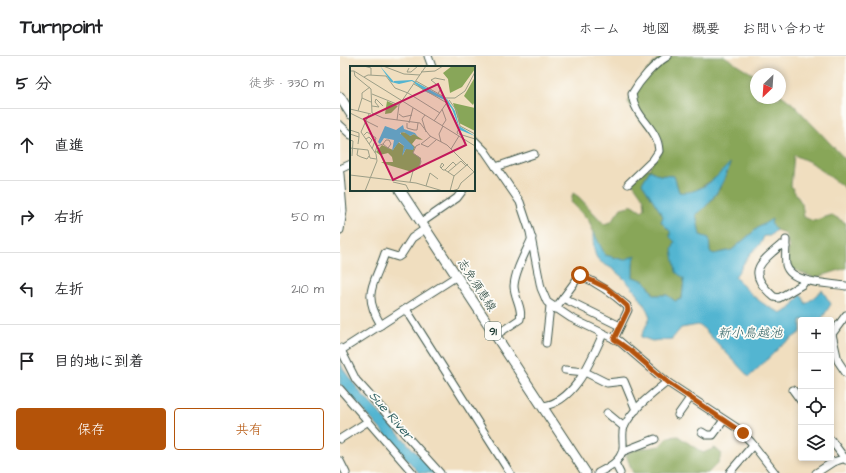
<!DOCTYPE html>
<html lang="ja">
<head>
<meta charset="utf-8">
<style>
	body { margin:0; font-family:"Architects Daughter","Klee One",sans-serif; background:#f6f6f6; color:#202124 }
	.controls { position:absolute; right:12px; bottom:12px; display:grid; overflow:hidden; border-radius:4px; box-shadow:0 2px 6px #0003 }
	.controls button { width:36px; height:36px; display:grid; place-items:center; padding:0; border:0; border-bottom:1px solid #e0e0e0; background:#fff; color:#202124; font:20px sans-serif }
	.compass { position:absolute; left:410px; top:12px; width:36px; height:36px; border-radius:50%; background:#fff; box-shadow:0 2px 6px #0003; rotate:205deg }
	.stop { position:absolute; width:12px; height:12px; margin:-9px; border:3px solid #b45309; border-radius:50%; background:#fff }
	.stop.end { background:#b45309; border-color:#fff; box-shadow:0 1px 4px #0008 }
	.list { margin:0; padding:0; list-style:none }
	h2 { display:flex; justify-content:space-between; align-items:center; height:52px; margin:0; padding:0 16px; font-size:17px }
	h2 small { font-size:13px; font-weight:400; color:#757577 }
	.list li { display:grid; grid-template-columns:26px 1fr auto; gap:12px; align-items:center; box-sizing:border-box; height:72px; padding:0 16px; border-top:1px solid #e0e0e0 }
	.list b { display:block; font-size:15px; white-space:nowrap }
	.list em { font-size:13px; font-style:normal; color:#757577 }
	.actions { display:flex; gap:8px; padding:12px 16px }
	.actions a { flex:1; padding:9px 0; border:1px solid #b45309; border-radius:4px; text-align:center; font-size:14px; color:#b45309 }
	.actions .main { background:#b45309; color:#fff }
	.icon { flex:none; width:22px; height:22px; fill:none; stroke:currentColor; stroke-width:2; stroke-linecap:round; stroke-linejoin:round }
	.map { position:relative; flex:none; width:506px; height:417px; overflow:hidden }
	header { display:flex; align-items:center; gap:24px; box-sizing:border-box; height:56px; padding:0 20px; background:#fff; border-bottom:1px solid #e0e0e0 }
	header strong { font-size:19px }
	nav { display:flex; gap:22px; margin-inline-start:auto; font-size:14px }
	main { display:flex }
	aside { flex:1; background:#fff }
	.map>svg:first-child { display:block }
	.forest { fill:#88a659; stroke:#547246 }
	.water { fill:#53b5d1; stroke:#397982 }
	.lines { fill:none; stroke-linecap:round; stroke-linejoin:round }
	.minor-casing { stroke:#3e5549; stroke-width:9 }
	.major-casing { stroke:#3e5549; stroke-width:11 }
	.minor { stroke:#fff; stroke-width:7 }
	.major { stroke:#fff; stroke-width:9 }
	.route { stroke:#b45309; stroke-width:5 }
	.labels { text-anchor:middle; stroke-width:3.5; stroke-linejoin:round; paint-order:stroke }
	.shield { fill:#fdfcf7; stroke:#62766e; stroke-width:1 }
	.shield-label { font-size:11px; font-weight:bold; fill:#1f3d34 }
	.street-label { font-size:12px; fill:#1f3d34; stroke:#fdfcf7 }
	.water-label { font-size:13px; font-style:italic; fill:#2f6163; stroke:#fdfcf7 }
	.inset-road { fill:none; stroke:#9c9e87; stroke-width:1 }
	.view { fill:#c2185b; fill-opacity:0.15; stroke:#c2185b; stroke-width:2 }
	.inset-edge { fill:none; stroke:#1f3d34; stroke-width:2 }
</style>
</head>
<body>
<header>
<strong>Turnpoint</strong>
<nav><a>ホーム</a><a>地図</a><a>概要</a><a>お問い合わせ</a></nav>
</header>
<main>
<aside>
<h2>5 分<small>徒歩 · 330 m</small></h2>
<ul class="list">
<li><svg class="icon" aria-label="ahead" viewBox="0 0 24 24"><path d="M12 20V5M6 11l6-6 6 6"/></svg><div><b>直進</b></div><em>70 m</em></li>
<li><svg class="icon" aria-label="right" viewBox="0 0 24 24"><path d="M7 20v-9h11M14 6l5 5-5 5"/></svg><div><b>右折</b></div><em>50 m</em></li>
<li><svg class="icon" aria-label="left" viewBox="0 0 24 24"><path d="M17 20v-9H6M10 6l-5 5 5 5"/></svg><div><b>左折</b></div><em>210 m</em></li>
<li><svg class="icon" aria-label="arrive" viewBox="0 0 24 24"><path d="M6 21V4h12l-3 4 3 4H6"/></svg><div><b>目的地に到着</b></div></li>
</ul>
<div class="actions"><a class="main">保存</a><a>共有</a></div>
</aside>
<div class="map">
<svg width="506" height="417" viewBox="0 0 506 417">
	<rect width="100%" height="100%" fill="#fdfcf7"/>
	<filter id="ink" filterUnits="userSpaceOnUse"><feTurbulence type="fractalNoise" baseFrequency=".025" numOctaves="2"/><feDisplacementMap in="SourceGraphic" scale="8" xChannelSelector="R" yChannelSelector="G"/><feConvolveMatrix kernelMatrix="1 2 1 2 8 2 1 2 1" color-interpolation-filters="sRGB"/></filter>
	<filter id="wash" filterUnits="userSpaceOnUse"><feTurbulence type="fractalNoise" baseFrequency=".012" numOctaves="4" result="noise"/><feDisplacementMap in="SourceGraphic" scale="16" xChannelSelector="R" yChannelSelector="G"/><feGaussianBlur stdDeviation="0.9" result="paint"/><feColorMatrix in="noise" values="0 0 0 0 0 0 0 0 0 0 0 0 0 0 0 0 0 1.4 0 .05"/><feComposite in="paint" operator="in"/></filter>
	<g filter="url(#wash)">
		<rect width="100%" height="100%" fill="#f0debf"/>
		<g class="forest">
			<path d="M320 0H384L416 20V42H440V38L453 48 506 104V133L472 107 454 99 451 130 462 148 464 161 473 165 492 159 506 167V212L475 222 450 212 447 205 449 191 445 177 436 174 430 168 432 164 419 171 392 194 374 198 370 196 369 182 360 179 356 158C372 149 386 125 390 108L375 122 350 138 339 136 334 120 319 119 310 114 302 127 323 160 321 166 330 175 335 186 344 223 342 242 335 245 327 239H315L305 225 293 221V207L295 200 284 204 265 199 255 180 249 165 231 146 233 137 239 141 264 168 271 166 281 152 293 149 302 155 305 152 304 143 292 126 307 112 310 113V110L321 97 322 84 301 65 288 46 300 23Z"/>
			<polygon points="338,380 363,397 375,392 382,398 378,407 368,417 293,417 286,399 293,394 320,390 328,381"/>
		</g>
		<g class="water">
			<path d="M390 107C386 123 371 150 356 158L360 179 369 182 370 196 374 198 392 194 419 171 432 163 431 168 436 174 430 180H424C421 189 417 191 411 197 409 198 398 217 395 221 409 237 422 250 442 257L450 253 461 238 466 248 482 234 491 248 481 264H461V276L442 289 409 321 363 272 358 269 341 272 332 283 312 285 301 281 310 261C304 244 289 226 275 215 270 210 262 209 257 202 253 196 253 183 253 175L265 199 284 204 296 199 293 207V221L305 225 314 239H327L335 245 342 243 344 223 336 216 332 194 335 186 330 181V175L321 166 323 160 302 127 310 114 319 119 334 120 339 136C360 139 377 121 390 107Z"/>
			<polygon points="0,304 3,313 21,337 95,417 79,417 0,328"/>
		</g>
	</g>
	<g filter="url(#ink)">
		<g class="lines">
			<g class="minor-casing">
				<g id="minor">
					<polyline points="88,0 92,11"/>
					<polyline points="0,69 11,79"/>
					<polyline points="134,84 145,95 180,146 190,176 201,232 207,246 231,262 279,285 327,326 397,372 411,386 435,417"/>
					<polyline points="156,111 194,98"/>
					<polyline points="0,113 11,108"/>
					<polyline points="0,118 3,155 0,174"/>
					<path d="M288 128 313 104 319 95C318 71 295 63 292 38 300 24 314 8 328 0"/>
					<polyline points="81,167 117,142 123,134"/>
					<path d="M446 184C446 192 445 202 446 209 451 228 490 227 506 230"/>
					<path d="M446 191 441 189C417 209 407 217 434 241L439 242 463 228 465 224"/>
					<polyline points="223,242 280,270"/>
					<polyline points="66,253 170,417"/>
					<path d="M215 253 240 219C259 228 271 236 287 250L288 254 274 283"/>
					<polyline points="506,259 492,278 498,305 506,317"/>
					<path d="M41 269C21 236 35 228 45 197L58 201 61 199 72 182 85 173"/>
					<path d="M156 279 180 263C183 252 174 241 174 230 175 214 186 196 192 182"/>
					<polyline points="206,287 210,250"/>
					<polyline points="0,292 16,324 100,417"/>
					<polyline points="0,295 117,220"/>
					<polyline points="225,314 245,316 267,327 284,325 296,354"/>
					<polyline points="0,333 73,417"/>
					<polyline points="453,334 461,345"/>
					<path d="M203 350C235 346 251 304 263 278"/>
					<polyline points="267,357 284,371"/>
					<polyline points="338,359 350,342"/>
					<polyline points="362,376 367,379 373,379 384,364"/>
					<polyline points="0,383 27,366"/>
					<polyline points="491,384 506,404"/>
					<polyline points="284,395 315,383"/>
					<polyline points="0,405 6,417"/>
					<polyline points="275,407 280,417"/>
					<polyline points="390,416 413,389"/>
					<path d="M258 417C271 410 285 403 283 386 283 381 282 376 284 371 293 352 311 339 327 326"/>
					<polyline points="476,417 493,406 506,402"/>
				</g>
			</g>
			<g class="major-casing">
				<g id="major">
					<polyline points="0,41 11,58"/>
					<polyline points="60,134 246,417"/>
				</g>
			</g>
			<use href="#minor" class="minor"/>
			<use href="#major" class="major"/>
		</g>
	</g>
	<g class="lines" filter="url(#ink)">
		<polyline class="route" points="240,219 267,232 287,250 288,254 274,283 291,295 327,326 403,377"/>
	</g>
	<g class="labels">
		<rect class="shield" x="145" y="266" width="16" height="18" rx="3"/>
		<g class="shield-label">
			<text x="153" y="279">91</text>
		</g>
		<g class="street-label">
			<text transform="translate(137 229) rotate(57)" y="4">志免須恵線</text>
		</g>
		<g class="water-label">
			<text x="410" y="281">新小鳥越池</text>
			<text transform="translate(52 359) rotate(49)" y="5">Sue River</text>
		</g>
	</g>
	<g transform="translate(10 10)">
		<rect width="125" height="125" fill="#f0debf"/>
		<path d="M102 0H125V3L112 21 100 27 98 13 93 7ZM125 11V35L123 39 114 30ZM37 35 48 40 41 47 35 48ZM103 37 125 42V65L109 57ZM51 66 59 67 60 70 64 68 73 74 66 73 62 78 65 81 63 87 71 92 70 101 62 106 35 98 31 96H43L42 91 38 87 30 89 26 86 32 79 43 84 48 76 54 80 53 89 58 78 51 70Z" fill="#88a659"/>
		<path d="M30 0 44 16V15L62 14 97 33 105 45 109 60 125 70 110 64 102 43 95 34 74 25 62 15 49 18 41 16ZM53 59 54 63 65 67 68 71 64 68 60 70 54 66 50 67 64 81 63 84 56 83 52 90 54 80 49 76 42 85 44 74 34 72 30 78 28 76 35 60 46 64Z" fill="#53b5d1"/>
		<path class="inset-road" d="M14 0 21 2V9M33 0 54 8 70 9M59 2 57 6H61L68 0M0 5H4L125 80M4 5 5 10 21 23 22 47M71 6 85 5 93 0M14 11 18 9 36 10 45 22 58 27M66 15 96 32H105L115 25 125 6M64 18 97 37 109 63 107 66 108 68M58 27 90 47M22 28 49 39M88 28 91 22 81 14 85 12 95 14M12 32V27L20 21M99 34 107 45 110 60 125 68M22 40 29 41 25 36 26 33 33 40M0 43 21 48M92 43 96 54 92 60M8 45 12 32 21 36M0 47 28 61M22 47 33 52 70 57 80 70 97 79 124 106M49 48 53 51 62 49M75 49 72 53 76 66M47 54 49 39 76 0M84 55 98 35M57 57V62L64 64H67L68 57M59 57 63 42M0 64 9 67V71M0 68 9 71 8 78M109 68 125 73M14 69 17 66 26 72 22 83M81 70 71 78 78 81 86 74M16 73 19 71 22 74 19 78M0 74 3 75 2 90M91 76 89 68 93 60M33 78 36 74H39L41 78 38 82M0 82 18 84 20 92 26 93M8 83 7 89 11 91 17 93 19 90M101 83 109 70M25 87 27 80 33 78 39 83M91 102 94 99 92 97 90 101 93 104H95M98 106 111 95 116 100M0 109 66 117 93 125M104 110 95 104 103 96 106 99M43 116 56 119 59 125M60 116 63 105 68 102 71 96 70 92 63 87 66 80 70 78M76 120 80 107 88 113M15 125 27 95 26 88 11 66 19 48M100 125 104 110 118 98M102 125 108 123 111 117 125 105"/>
		<path class="view" d="M88 18 116 79 43 114 14 53Z"/>
		<rect width="125" height="125" class="inset-edge"/>
	</g>
</svg>
<div class="controls">
<button>+</button>
<button>−</button>
<button><svg class="icon" aria-label="locate" viewBox="0 0 24 24"><circle cx="12" cy="12" r="6"/><path d="M12 2v4M12 18v4M2 12h4M18 12h4"/></svg></button>
<button><svg class="icon" aria-label="layers" viewBox="0 0 24 24"><path d="M12 4l9 5-9 5-9-5zM3 14l9 5 9-5"/></svg></button>
</div>
<svg class="compass" viewBox="-18 -18 36 36"><path d="M0-13l5 13h-10z" fill="#e53935"/><path d="M0 13l5-13h-10z" fill="#757577"/></svg>
<div class="stop" style="left:240px;top:219px"></div>
<div class="stop end" style="left:403px;top:377px"></div>
</div>
</main>
</body>
</html>
